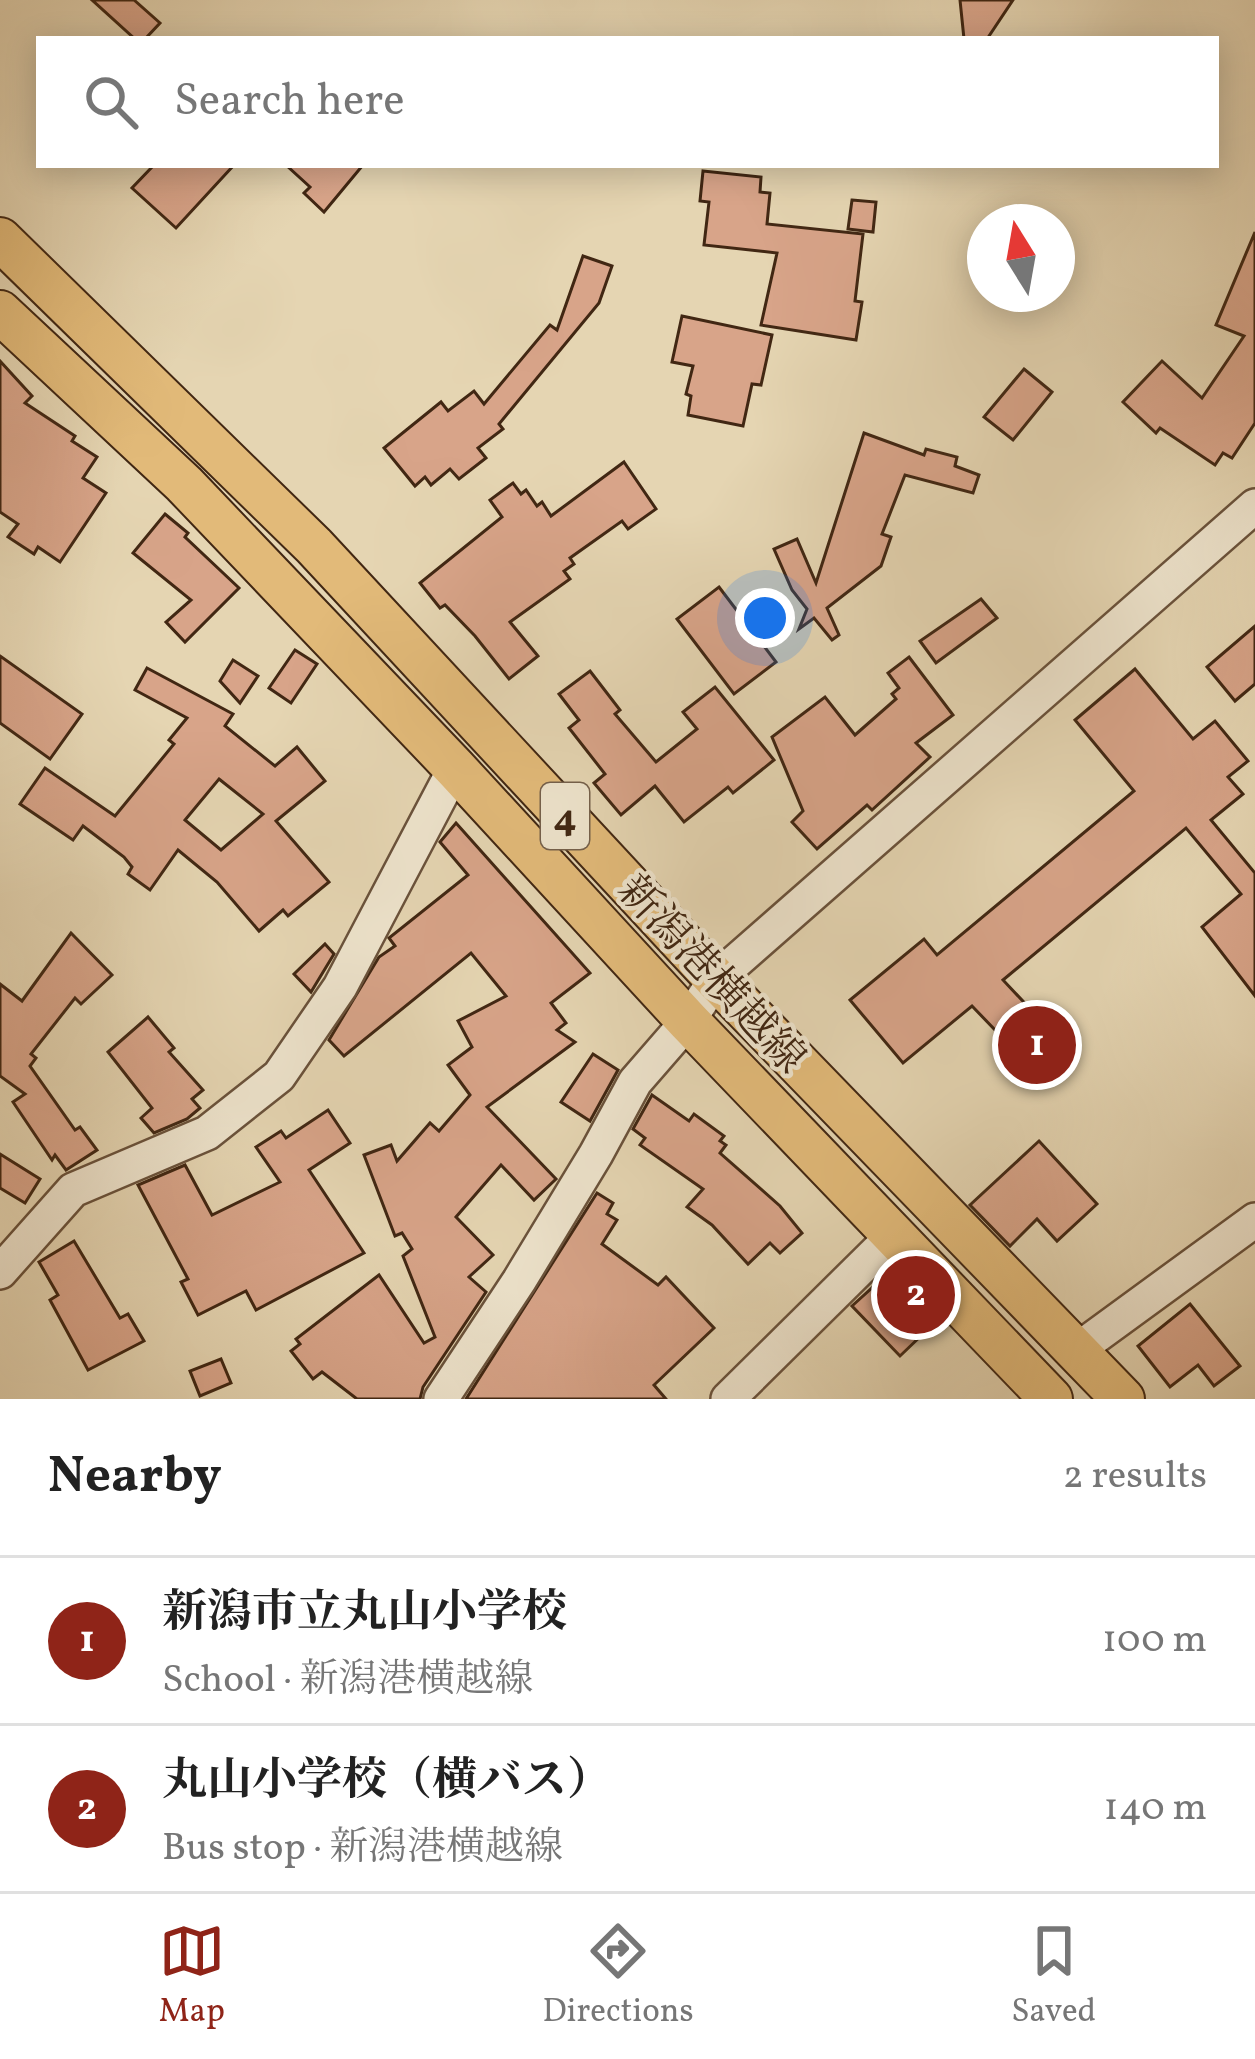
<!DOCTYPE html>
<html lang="en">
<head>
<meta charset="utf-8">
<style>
	body { margin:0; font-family:Vollkorn,"Noto Serif JP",serif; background:#f2f2f2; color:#222 }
	.compass { position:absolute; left:967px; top:204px; width:108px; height:108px; border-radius:50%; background:#fff; box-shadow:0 6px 30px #0003; rotate:349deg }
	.you { position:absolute; left:765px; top:618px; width:42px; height:42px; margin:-30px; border:9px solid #fff; border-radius:50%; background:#1a73e8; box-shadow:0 0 0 18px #1a73e833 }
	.badge { display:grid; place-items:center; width:78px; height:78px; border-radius:50%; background:#8f2418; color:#fff; font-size:39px; font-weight:700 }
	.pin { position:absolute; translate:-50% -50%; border:6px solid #fff; box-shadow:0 3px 12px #0006 }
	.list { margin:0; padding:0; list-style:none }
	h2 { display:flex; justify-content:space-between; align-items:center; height:156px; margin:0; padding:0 48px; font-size:51px }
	h2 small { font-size:39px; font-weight:400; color:#767676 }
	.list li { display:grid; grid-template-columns:78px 1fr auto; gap:36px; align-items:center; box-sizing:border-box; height:168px; padding:0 48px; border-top:3px solid #e0e0e0 }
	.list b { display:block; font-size:45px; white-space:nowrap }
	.list p { margin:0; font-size:39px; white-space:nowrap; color:#767676 }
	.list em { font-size:39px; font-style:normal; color:#767676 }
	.icon { flex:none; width:66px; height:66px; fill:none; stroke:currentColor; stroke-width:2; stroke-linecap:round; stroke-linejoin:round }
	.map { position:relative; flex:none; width:1255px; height:1399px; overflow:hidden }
	.search { position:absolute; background:#fff; box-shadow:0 6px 30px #0003; left:36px; right:36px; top:36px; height:132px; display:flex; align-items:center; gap:30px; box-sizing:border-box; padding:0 42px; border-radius:0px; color:#767676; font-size:45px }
	.sheet { height:492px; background:#fff }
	nav { display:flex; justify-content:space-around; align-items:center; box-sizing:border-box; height:168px; border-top:3px solid #e0e0e0; background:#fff; font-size:33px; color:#767676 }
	nav a { display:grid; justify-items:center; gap:6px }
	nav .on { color:#8f2418 }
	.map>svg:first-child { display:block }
	.building { fill:#d8a489; stroke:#412713; stroke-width:3; fill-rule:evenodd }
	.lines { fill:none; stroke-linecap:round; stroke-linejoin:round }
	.minor-casing { stroke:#6a523b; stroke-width:38 }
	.major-casing { stroke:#412713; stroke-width:46 }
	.minor { stroke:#eee4cd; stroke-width:33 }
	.major { stroke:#e2ba79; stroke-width:42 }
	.labels { text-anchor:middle; stroke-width:9; stroke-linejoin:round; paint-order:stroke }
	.shield { fill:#eee4cd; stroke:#75604b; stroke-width:3 }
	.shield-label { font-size:39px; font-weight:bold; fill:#412713 }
	.street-label { font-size:42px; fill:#412713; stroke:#eee4cd }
</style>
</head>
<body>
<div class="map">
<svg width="1255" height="1399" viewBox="0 0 1255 1399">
	<rect width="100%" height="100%" fill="#e5d5b2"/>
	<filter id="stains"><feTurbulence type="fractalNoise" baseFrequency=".00167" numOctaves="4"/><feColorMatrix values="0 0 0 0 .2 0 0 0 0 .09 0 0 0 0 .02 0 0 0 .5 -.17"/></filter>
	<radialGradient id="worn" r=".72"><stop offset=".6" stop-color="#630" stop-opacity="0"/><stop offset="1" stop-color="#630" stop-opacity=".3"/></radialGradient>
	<g class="building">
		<polygon points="92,0 134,0 160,23 145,39 135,39"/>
		<polygon points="960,0 1013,0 987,39 964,39"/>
		<polygon points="154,165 234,165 176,228 132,188"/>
		<polygon points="286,165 363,165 324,212 304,193 310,187"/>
		<polygon points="703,171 761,177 760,192 770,193 767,224 863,234 855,301 862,302 856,340 761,325 777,253 704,245 709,202 700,201"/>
		<polygon points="852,200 876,202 873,232 848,229"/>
		<polygon points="1255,232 1255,423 1232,458 1223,453 1215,465 1160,428 1156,433 1123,402 1162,361 1202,398 1244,336 1216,325"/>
		<polygon points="583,256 612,266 599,303 499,424 503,429 478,448 486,458 459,479 450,469 431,485 425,477 415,486 384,448 441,402 448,411 474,391 484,404 550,325 557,330"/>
		<polygon points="682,316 772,335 761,385 752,384 743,426 688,415 691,396 686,394 693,366 672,362"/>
		<polygon points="0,361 32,396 25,403 75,436 72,441 97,457 83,478 106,493 60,562 38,547 34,554 8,537 18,524 0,512"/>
		<polygon points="1024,369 1052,392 1013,440 984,417"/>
		<polygon points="864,433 924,455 926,449 957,457 955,466 979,475 973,493 905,475 882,534 891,537 881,566 827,608 839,635 832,640 814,618 799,629 807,609 792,590 774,549 797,539 816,583"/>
		<polygon points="624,462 656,509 628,529 622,521 570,558 574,564 564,571 570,579 510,622 538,656 509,679 475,636 445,605 440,608 420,583 502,517 490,500 513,483 521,494 526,490 537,506 542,502 551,516"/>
		<polygon points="165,514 188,533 185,537 239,588 185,642 166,622 191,600 133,553"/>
		<polygon points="719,587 776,662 734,694 677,619"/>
		<polygon points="981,599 997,618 936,663 920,641"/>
		<polygon points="1255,626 1255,684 1235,701 1207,667"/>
		<polygon points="295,650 317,664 291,703 269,688"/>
		<polygon points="0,656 82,714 50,759 0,723"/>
		<polygon points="909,657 953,715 916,743 930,757 872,810 867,805 817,849 792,822 803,811 772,737 825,697 855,735 896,699 892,694 899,688 888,673"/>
		<polygon points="233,660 258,676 240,703 220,681"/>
		<path d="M147 668 233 714 225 726 275 766 297 747 325 781 276 821 329 882 288 916 283 910 259 931 217 882 178 850 150 890 128 874 132 867 124 857 83 826 73 840 20 804 45 768 115 816 174 744 169 740 187 718 135 690ZM219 779 263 814 221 850 185 820Z"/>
		<polygon points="1135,669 1193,739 1215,721 1248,761 1228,777 1243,794 1211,820 1255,873 1255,996 1202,927 1241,894 1186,828 1003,980 1051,1031 1022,1058 972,1006 903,1063 850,1000 924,939 937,955 1134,791 1075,720"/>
		<polygon points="590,671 620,710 615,714 656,762 697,729 683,712 715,687 774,760 733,793 728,787 684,822 655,786 621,815 594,783 605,774 569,728 579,720 559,694"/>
		<polygon points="456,823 590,973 551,1003 566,1023 557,1030 575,1042 487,1107 556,1179 534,1200 501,1165 456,1217 493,1255 469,1277 486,1292 423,1387 420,1399 357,1399 322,1372 313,1379 291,1351 300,1344 296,1339 379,1275 424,1343 435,1337 403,1256 412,1249 402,1233 395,1236 364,1155 391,1145 397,1161 430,1123 439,1131 470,1095 448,1065 472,1047 458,1021 506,996 471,953 344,1056 329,1040 379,957 395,946 389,938 468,875 440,842"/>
		<polygon points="71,933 112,975 81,1004 75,998 31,1054 36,1058 30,1066 75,1130 80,1127 97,1150 66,1170 55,1155 52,1160 13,1102 25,1094 0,1076 0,984 22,1001"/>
		<polygon points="325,944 334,954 311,992 294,974"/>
		<polygon points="148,1017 174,1048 169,1052 203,1090 192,1099 200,1108 187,1119 154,1133 141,1118 152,1108 108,1052"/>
		<polygon points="593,1054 618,1070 590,1121 561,1102"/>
		<polygon points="652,1095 689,1121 694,1114 724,1136 720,1141 726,1145 720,1153 780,1206 802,1233 780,1253 770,1243 748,1264 712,1225 687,1207 703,1189 640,1145 645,1138 633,1129"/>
		<polygon points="328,1110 350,1143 309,1170 364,1253 256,1310 246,1291 198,1315 181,1282 188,1279 138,1185 185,1165 212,1215 280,1182 256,1147 281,1131 286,1138"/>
		<polygon points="1039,1141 1097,1204 1057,1241 1037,1219 1010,1246 970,1205"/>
		<polygon points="0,1154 40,1179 25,1203 0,1188"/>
		<polygon points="597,1193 613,1203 607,1214 617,1220 602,1244 658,1285 666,1277 714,1328 654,1385 666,1399 466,1399"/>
		<polygon points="74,1241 120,1318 128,1314 144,1341 88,1370 50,1300 58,1295 39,1262"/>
		<polygon points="873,1287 892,1310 898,1303 925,1332 900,1356 852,1306"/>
		<polygon points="1190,1304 1240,1366 1214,1386 1198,1365 1170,1387 1138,1346"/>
		<polygon points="221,1359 231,1383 200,1396 190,1371"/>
	</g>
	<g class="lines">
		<g class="minor-casing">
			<g id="minor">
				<polyline points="0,1272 73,1190 207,1133 279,1076 340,987 455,768"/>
				<polyline points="1077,1350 1255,1220"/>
				<polyline points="441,1399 519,1281 596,1154 635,1082 688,1021 716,979 1255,506"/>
				<polyline points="728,1399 894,1235"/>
			</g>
		</g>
		<g class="major-casing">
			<g id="major">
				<polyline points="0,239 314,546 716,979 1123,1399"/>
				<polyline points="0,312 184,484 455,768 688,1021 1051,1399"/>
			</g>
		</g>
		<use href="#minor" class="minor"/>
		<use href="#major" class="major"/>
	</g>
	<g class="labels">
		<rect class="shield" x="541" y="783" width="48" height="66" rx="9"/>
		<g class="shield-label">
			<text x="565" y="830">4</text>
		</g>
		<g class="street-label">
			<text transform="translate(713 973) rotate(47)" y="15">新潟港横越線</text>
		</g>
	</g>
	<rect width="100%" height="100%" filter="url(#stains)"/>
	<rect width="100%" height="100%" fill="url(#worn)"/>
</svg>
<svg class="compass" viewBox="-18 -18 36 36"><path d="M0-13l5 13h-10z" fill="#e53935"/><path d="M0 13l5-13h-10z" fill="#767676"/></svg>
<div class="you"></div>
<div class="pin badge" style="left:1037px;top:1045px">1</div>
<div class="pin badge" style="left:916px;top:1295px">2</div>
<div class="search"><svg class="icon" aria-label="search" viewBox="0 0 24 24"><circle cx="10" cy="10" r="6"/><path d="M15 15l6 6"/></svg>Search here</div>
</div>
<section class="sheet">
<h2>Nearby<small>2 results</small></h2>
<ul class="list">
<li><span class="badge">1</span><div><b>新潟市立丸山小学校</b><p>School · 新潟港横越線</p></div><em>100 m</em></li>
<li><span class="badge">2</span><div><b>丸山小学校（横バス）</b><p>Bus stop · 新潟港横越線</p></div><em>140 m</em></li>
</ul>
</section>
<nav>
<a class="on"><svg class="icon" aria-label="map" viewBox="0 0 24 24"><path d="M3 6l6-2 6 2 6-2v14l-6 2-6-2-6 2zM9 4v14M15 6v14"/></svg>Map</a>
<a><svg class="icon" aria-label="directions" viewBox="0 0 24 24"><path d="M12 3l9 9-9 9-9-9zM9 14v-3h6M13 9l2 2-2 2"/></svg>Directions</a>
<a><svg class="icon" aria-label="saved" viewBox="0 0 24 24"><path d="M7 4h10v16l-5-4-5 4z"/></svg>Saved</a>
</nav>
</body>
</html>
